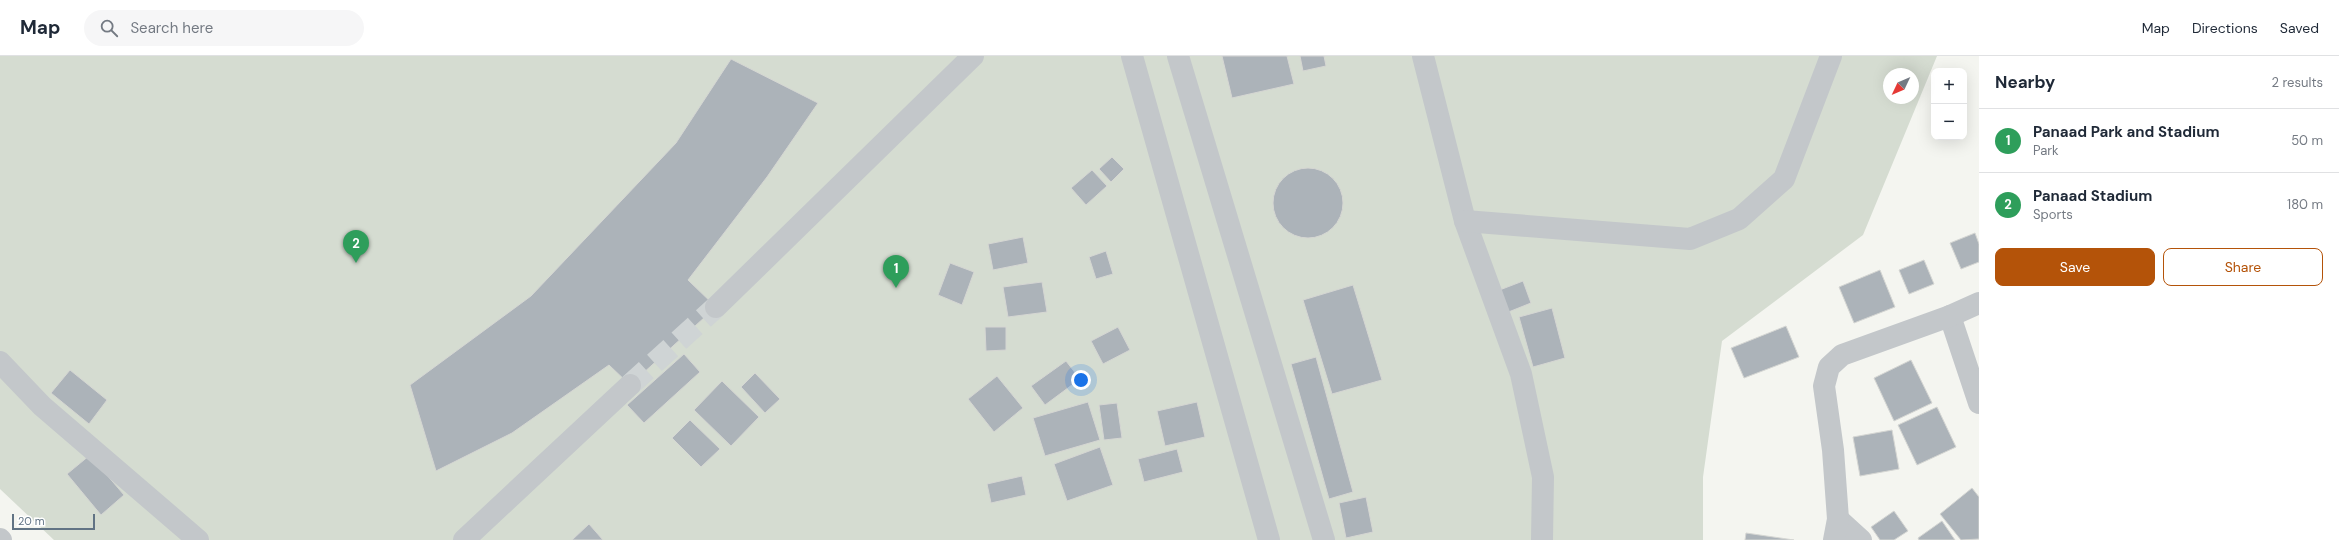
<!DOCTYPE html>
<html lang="en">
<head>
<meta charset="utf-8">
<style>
	body { margin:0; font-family:"DM Sans",sans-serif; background:#f6f6f7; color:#1f2937 }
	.controls { position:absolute; right:12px; top:12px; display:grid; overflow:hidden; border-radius:8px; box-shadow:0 4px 16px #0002 }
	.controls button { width:36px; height:36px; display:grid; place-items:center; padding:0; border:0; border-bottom:1px solid #e0e1e3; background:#fff; color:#1f2937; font:20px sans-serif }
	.compass { position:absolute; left:1883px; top:12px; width:36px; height:36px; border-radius:50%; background:#fff; box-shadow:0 4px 16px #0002; rotate:226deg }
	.scale { position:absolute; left:12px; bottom:10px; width:83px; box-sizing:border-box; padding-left:4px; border:2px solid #617384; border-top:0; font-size:11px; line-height:14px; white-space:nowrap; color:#617384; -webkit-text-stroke:3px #fff; paint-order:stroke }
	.you { position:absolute; left:1081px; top:324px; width:14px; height:14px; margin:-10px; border:3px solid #fff; border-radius:50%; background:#1a73e8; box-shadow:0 0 0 6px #1a73e833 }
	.badge { display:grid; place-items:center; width:26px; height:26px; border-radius:50%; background:#b45309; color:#fff; font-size:13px; font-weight:700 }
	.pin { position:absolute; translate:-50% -33px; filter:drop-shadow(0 1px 2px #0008) }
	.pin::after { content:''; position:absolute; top:21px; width:14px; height:12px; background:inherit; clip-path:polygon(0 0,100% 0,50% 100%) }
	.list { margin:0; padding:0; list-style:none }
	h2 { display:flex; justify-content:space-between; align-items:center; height:52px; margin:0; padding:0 16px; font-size:17px }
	h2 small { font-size:13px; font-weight:400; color:#747a83 }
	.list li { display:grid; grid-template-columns:26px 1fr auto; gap:12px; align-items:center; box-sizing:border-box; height:64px; padding:0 16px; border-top:1px solid #e0e1e3 }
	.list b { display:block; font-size:15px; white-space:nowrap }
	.list p { margin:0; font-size:13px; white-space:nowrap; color:#747a83 }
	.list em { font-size:13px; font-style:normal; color:#747a83 }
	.actions { display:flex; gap:8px; padding:12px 16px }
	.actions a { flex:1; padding:9px 0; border:1px solid #b45309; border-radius:8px; text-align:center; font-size:14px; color:#b45309 }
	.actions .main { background:#b45309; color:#fff }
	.icon { flex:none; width:22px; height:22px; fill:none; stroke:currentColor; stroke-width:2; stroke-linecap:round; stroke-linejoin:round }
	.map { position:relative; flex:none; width:1979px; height:484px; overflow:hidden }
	header { display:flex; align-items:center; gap:24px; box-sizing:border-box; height:56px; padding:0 20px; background:#fff; border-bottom:1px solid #e0e1e3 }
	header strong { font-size:19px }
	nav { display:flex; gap:22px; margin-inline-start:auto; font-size:14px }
	.search { width:280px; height:36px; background:#f6f6f7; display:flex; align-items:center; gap:10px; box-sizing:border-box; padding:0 14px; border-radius:22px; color:#747a83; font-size:15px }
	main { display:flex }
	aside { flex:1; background:#fff }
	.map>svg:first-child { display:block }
	.green { fill:#d5dcd1; fill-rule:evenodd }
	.building { fill:#acb3b9; stroke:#d5d6d3 }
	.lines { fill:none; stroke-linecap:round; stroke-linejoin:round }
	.minor-tunnel { stroke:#cfd4d5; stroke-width:22; stroke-dasharray:22 11; stroke-linecap:butt }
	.minor { stroke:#c3c7ca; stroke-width:22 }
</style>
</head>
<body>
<header>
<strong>Map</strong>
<div class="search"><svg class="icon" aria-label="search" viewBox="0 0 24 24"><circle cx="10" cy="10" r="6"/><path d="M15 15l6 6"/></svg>Search here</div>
<nav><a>Map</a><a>Directions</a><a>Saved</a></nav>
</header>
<main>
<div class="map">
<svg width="1979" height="484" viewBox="0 0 1979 484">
	<rect width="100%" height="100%" fill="#f4f5f0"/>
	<path class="green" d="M0 0H1937L1863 179 1722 285 1703 421V484H54L0 433ZM1889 18H1913V42H1889Z"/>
	<g class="building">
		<polygon points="1222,0 1287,0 1294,28 1232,42"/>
		<polygon points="1300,0 1324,0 1326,10 1303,15"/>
		<polygon points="731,3 818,47 767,121 688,224 716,251 630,329 609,309 512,377 436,415 410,329 531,240 676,87"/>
		<polygon points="1112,101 1124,113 1111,126 1099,113"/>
		<circle cx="1308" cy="147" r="35"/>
		<polygon points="1092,114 1107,130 1086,149 1071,132"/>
		<polygon points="1975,177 1979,188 1979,206 1961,213 1950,187"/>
		<polygon points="1023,181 1028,207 993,214 988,188"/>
		<polygon points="1106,195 1113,218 1096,223 1089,201"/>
		<polygon points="1924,204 1934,228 1909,238 1899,214"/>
		<polygon points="950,207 974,216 962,249 938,239"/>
		<polygon points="1880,214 1895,251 1854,267 1839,231"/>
		<polygon points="1523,225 1531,247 1506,257 1497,235"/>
		<polygon points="1042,226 1047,256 1008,261 1003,231"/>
		<polygon points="1353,229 1382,324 1332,338 1303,244"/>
		<polygon points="1552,252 1565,302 1533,311 1519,261"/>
		<polygon points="1786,270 1799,301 1744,322 1731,292"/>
		<polygon points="985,271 1006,271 1006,294 986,295"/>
		<polygon points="1118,271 1130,294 1103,308 1091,285"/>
		<polygon points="684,298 700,316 644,367 627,349"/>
		<polygon points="1316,301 1353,436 1329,443 1291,308"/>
		<polygon points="1911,304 1932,347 1894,365 1874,322"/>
		<polygon points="1066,305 1080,323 1045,349 1031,330"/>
		<polygon points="70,314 107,344 89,368 51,337"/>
		<polygon points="755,317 780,343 765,357 741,331"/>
		<polygon points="997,320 1023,352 994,376 968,343"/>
		<polygon points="722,325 759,361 731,390 694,354"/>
		<polygon points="1088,346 1100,384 1045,400 1033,362"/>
		<polygon points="1197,346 1205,381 1165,390 1157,355"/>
		<polygon points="1117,347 1122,382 1104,384 1099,349"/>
		<polygon points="1937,351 1956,391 1917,409 1898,369"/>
		<polygon points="690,364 720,393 701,411 672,382"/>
		<polygon points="1892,374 1899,413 1860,420 1853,381"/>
		<polygon points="1100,391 1113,429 1067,445 1054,408"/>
		<polygon points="1177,393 1183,416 1144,426 1138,403"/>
		<polygon points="90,399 124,439 101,459 67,418"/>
		<polygon points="1022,420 1026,439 991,447 987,428"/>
		<polygon points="1972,432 1979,441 1979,483 1961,484 1940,458"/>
		<polygon points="1366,441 1373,476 1346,482 1339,447"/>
		<polygon points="1894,455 1908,475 1894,484 1880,484 1871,471"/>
		<polygon points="1942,465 1955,484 1919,484 1918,482"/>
		<polygon points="589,468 603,484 572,484"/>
		<polygon points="1746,477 1794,484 1745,484"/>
	</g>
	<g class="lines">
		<polyline class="minor-tunnel" points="630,329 716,251"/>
		<g class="minor">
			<polyline points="1132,0 1269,484"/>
			<polyline points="1178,0 1324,484"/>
			<polyline points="1423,0 1465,165 1521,318 1543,421 1542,484"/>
			<polyline points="1465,165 1690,183 1739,163 1784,123 1831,0"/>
			<polyline points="716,251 973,0"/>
			<polyline points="1950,260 1979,347"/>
			<polyline points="0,306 42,350 198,484"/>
			<polyline points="1838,463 1861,484"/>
			<polyline points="0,483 1,484"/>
			<polyline points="464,484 630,329"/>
			<polyline points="1834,484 1838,463 1833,394 1824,330 1829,311 1842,299 1950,260 1979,247"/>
		</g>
	</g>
</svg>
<div class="controls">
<button>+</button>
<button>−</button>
</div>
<svg class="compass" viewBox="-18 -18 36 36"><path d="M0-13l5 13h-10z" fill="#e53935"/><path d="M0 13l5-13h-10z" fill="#747a83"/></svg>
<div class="scale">20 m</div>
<div class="you"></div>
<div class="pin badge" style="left:896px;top:232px;background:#2e9e5b">1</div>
<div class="pin badge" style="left:356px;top:207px;background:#2e9e5b">2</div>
</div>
<aside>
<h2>Nearby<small>2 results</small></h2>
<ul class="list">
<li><span class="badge" style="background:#2e9e5b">1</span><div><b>Panaad Park and Stadium</b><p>Park</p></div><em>50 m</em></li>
<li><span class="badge" style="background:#2e9e5b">2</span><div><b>Panaad Stadium</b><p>Sports</p></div><em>180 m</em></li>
</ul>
<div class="actions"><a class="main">Save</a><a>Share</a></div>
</aside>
</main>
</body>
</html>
